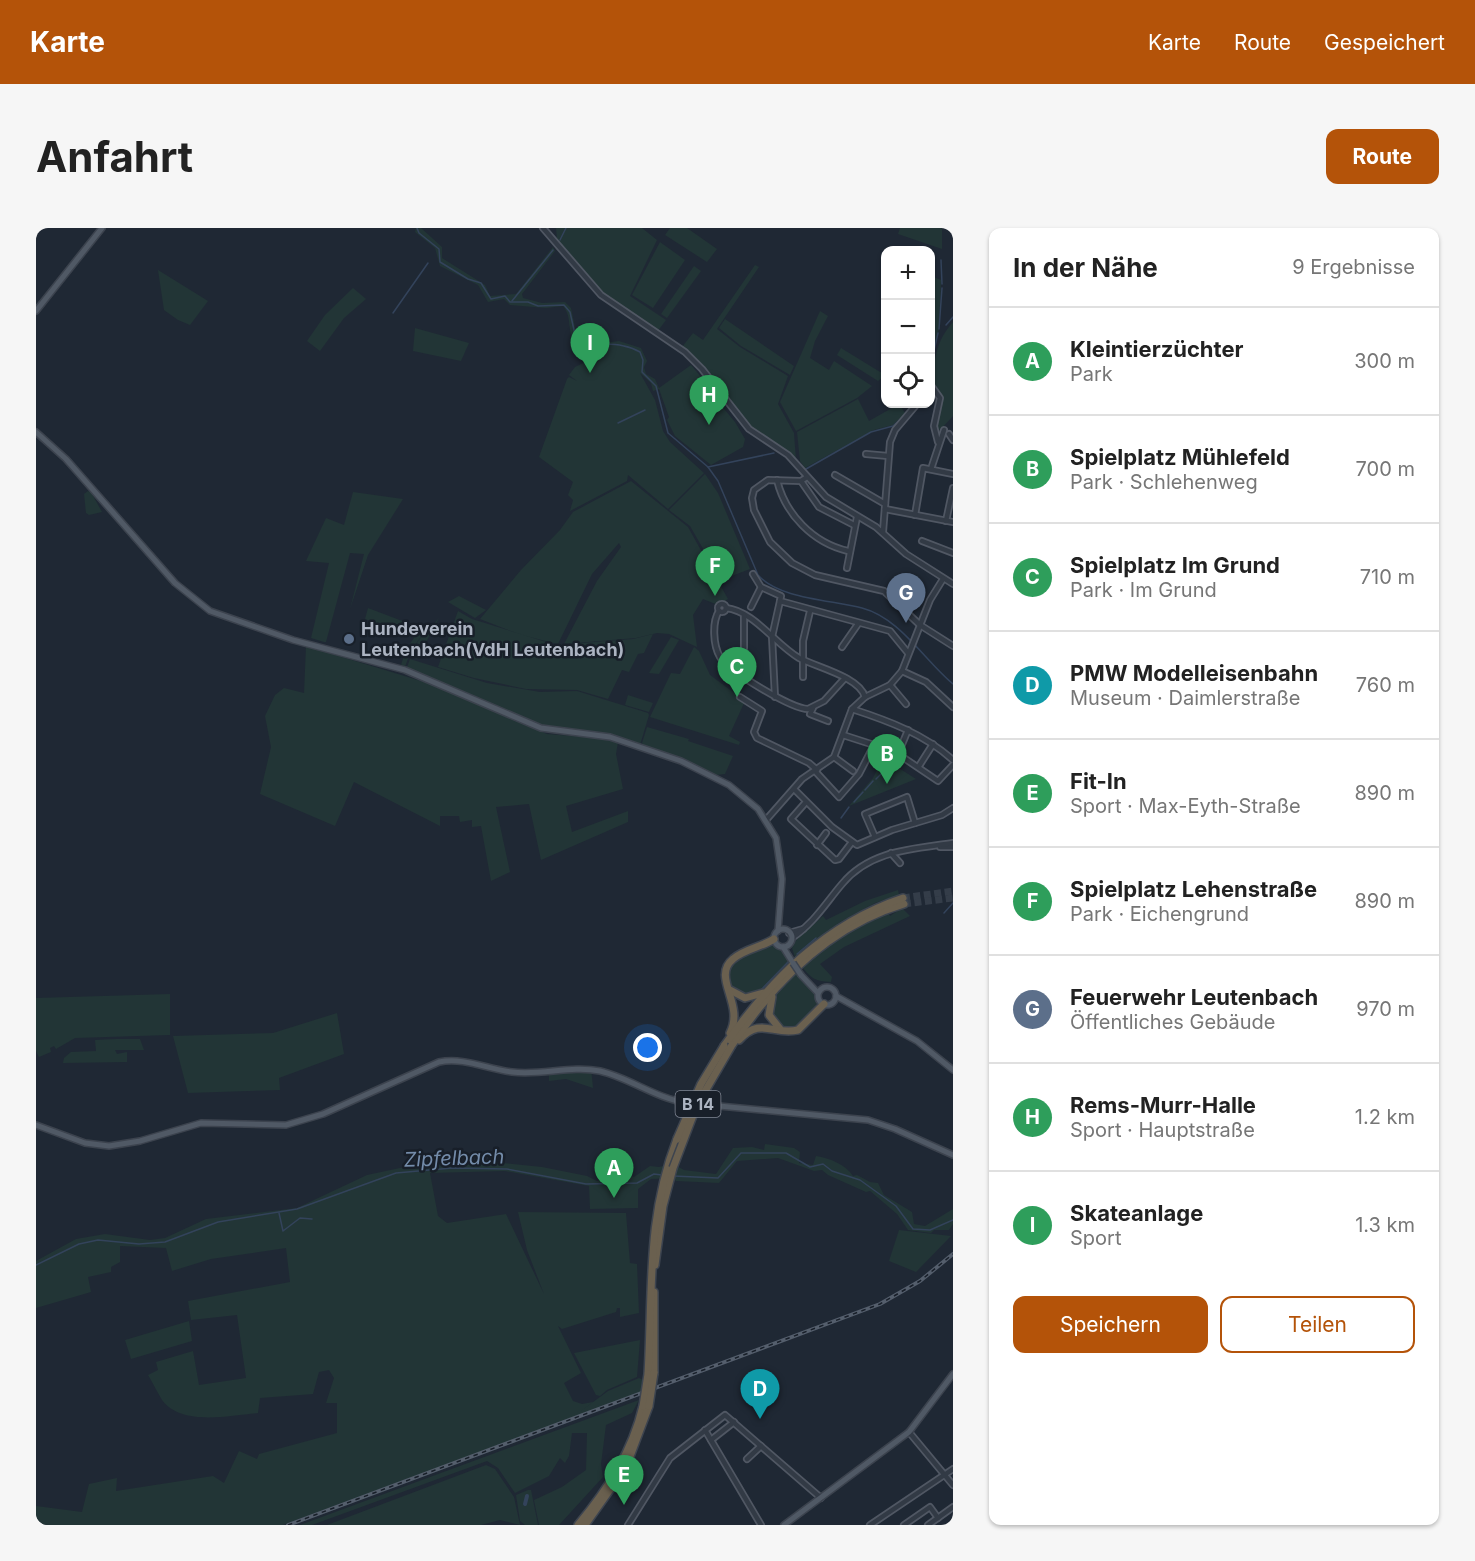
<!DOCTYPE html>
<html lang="de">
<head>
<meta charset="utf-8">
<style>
	body { margin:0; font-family:Inter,sans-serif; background:#f6f6f6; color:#222 }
	.controls { position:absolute; right:18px; top:18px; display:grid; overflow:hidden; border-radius:12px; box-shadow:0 2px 4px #0004 }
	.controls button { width:54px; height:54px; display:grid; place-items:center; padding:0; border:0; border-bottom:2px solid #e0e0e0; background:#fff; color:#222; font:30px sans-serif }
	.you { position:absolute; left:612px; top:820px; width:21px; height:21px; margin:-15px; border:4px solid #fff; border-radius:50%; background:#1a73e8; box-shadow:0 0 0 9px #1a73e833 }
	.badge { display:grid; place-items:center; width:39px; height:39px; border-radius:50%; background:#b45309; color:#fff; font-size:20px; font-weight:700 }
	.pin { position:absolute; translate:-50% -50px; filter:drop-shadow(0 2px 3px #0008) }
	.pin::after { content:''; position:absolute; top:32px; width:21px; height:18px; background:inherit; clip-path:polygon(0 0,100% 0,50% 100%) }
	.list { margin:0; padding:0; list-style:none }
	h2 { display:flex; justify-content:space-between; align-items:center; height:78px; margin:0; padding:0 24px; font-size:26px }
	h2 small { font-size:20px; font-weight:400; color:#767676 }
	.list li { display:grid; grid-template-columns:39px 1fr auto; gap:18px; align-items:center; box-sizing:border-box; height:108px; padding:0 24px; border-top:2px solid #e0e0e0 }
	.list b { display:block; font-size:22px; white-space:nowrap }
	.list p { margin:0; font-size:20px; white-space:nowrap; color:#767676 }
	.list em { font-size:20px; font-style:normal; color:#767676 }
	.actions { display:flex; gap:12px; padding:18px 24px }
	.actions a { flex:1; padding:14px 0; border:2px solid #b45309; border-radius:12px; text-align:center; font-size:21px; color:#b45309 }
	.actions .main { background:#b45309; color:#fff }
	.icon { flex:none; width:33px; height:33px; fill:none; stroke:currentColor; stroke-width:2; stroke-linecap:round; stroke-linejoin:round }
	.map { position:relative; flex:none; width:917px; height:1297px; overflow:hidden; border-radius:12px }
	header { display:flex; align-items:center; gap:36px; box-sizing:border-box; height:84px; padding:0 30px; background:#b45309; color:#fff }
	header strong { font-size:28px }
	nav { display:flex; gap:33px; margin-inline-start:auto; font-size:21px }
	.intro { display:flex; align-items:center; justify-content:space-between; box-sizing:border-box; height:144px; padding:0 36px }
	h1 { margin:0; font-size:42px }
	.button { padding:15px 27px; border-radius:12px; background:#b45309; color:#fff; font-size:21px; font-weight:700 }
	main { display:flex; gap:36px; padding:0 36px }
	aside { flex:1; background:#fff; border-radius:12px; box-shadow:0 2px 4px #0004 }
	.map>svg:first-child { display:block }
	.green { fill:#223536 }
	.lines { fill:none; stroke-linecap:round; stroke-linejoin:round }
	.stream { stroke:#33435b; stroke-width:1.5 }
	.canal { stroke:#33435b; stroke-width:4 }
	.highway-tunnel { stroke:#343d49; stroke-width:7; stroke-dasharray:7 3.5; stroke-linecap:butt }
	.minor-casing { stroke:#505763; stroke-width:8 }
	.major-casing { stroke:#3c434e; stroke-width:8 }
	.highway-casing { stroke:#3d444f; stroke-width:10 }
	.minor { stroke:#323a45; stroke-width:4.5 }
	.major { stroke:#505965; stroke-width:5 }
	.highway { stroke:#6a604f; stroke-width:7 }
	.rail-casing { stroke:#545e6c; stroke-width:4 }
	.rail { stroke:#181f29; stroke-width:1.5; stroke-dasharray:4.5; stroke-linecap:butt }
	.major-bridge-casing { stroke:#3c434e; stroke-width:8; stroke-linecap:butt }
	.highway-bridge-casing { stroke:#3d444f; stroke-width:10; stroke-linecap:butt }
	.major-bridge { stroke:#505965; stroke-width:5 }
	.highway-bridge { stroke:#6a604f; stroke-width:7 }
	.service-dot { fill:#5c6f8a; stroke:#181f29; stroke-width:2 }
	.labels { text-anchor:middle; stroke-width:5; stroke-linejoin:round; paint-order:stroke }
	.shield { fill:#181f29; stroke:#808794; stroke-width:1.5 }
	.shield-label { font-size:16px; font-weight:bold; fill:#acb4c2 }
	.poi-label { font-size:18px; font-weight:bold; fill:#acb4c2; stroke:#181f29; text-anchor:start }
	.water-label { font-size:20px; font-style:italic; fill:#748caa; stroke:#181f29 }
</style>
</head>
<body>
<header>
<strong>Karte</strong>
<nav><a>Karte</a><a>Route</a><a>Gespeichert</a></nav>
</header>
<div class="intro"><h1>Anfahrt</h1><a class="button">Route</a></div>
<main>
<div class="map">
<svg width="917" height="1297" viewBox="0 0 917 1297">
	<rect width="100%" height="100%" fill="#1f2834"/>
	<g class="green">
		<path d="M380 0H385L406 19V30L449 57 454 68 480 66 517 19 519 23 486 66 487 70 506 75 529 74 535 80 541 109 567 115 583 113 605 120 611 133 608 139 610 146 619 151 623 160 655 137 681 168 679 170 699 194 709 211 707 219 675 237 639 208 631 192 633 189 623 161 617 163 615 155 604 145 619 172 627 203 634 214 668 245 632 281 592 247 591 253 534 283 537 272 532 267 537 254 503 229 531 151 533 149 541 153 533 147 539 139 566 126 568 121 538 113C531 102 536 88 527 78L510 80 474 77 468 71 452 74 442 57 404 38 399 20 379 4Z"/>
		<polygon points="520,0 606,0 621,12 594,68 630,92 621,104 566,65 521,11"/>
		<polygon points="634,0 651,0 681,21 671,34 629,7"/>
		<polygon points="864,0 906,0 906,21 862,6"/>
		<polygon points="624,14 649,32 617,80 596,67"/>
		<polygon points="719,37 723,39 681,101 704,119 752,148 742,176 758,205 760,232 714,199 660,132 646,119 657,105 667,112"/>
		<polygon points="658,38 665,43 631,90 625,86"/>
		<polygon points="122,42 172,73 154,97 142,92 128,82"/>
		<polygon points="895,48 905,52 903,101 895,133"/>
		<polygon points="317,60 330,71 308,90 284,123 271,113 289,87"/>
		<polygon points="784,83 792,88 779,113 774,130 793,142 798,133 836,158 821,170 760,203 744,174"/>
		<polygon points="689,91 758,138 754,147 705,118 683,100"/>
		<path d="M917 94V188L904 202 899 198 906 170 895 155C900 128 899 115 917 94Z"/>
		<polygon points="379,100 433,115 425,133 377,123"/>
		<polygon points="805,120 849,147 842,153 801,127"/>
		<polygon points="822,171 833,193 863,176 869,185 857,197 838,202 769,240 764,233 761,204"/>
		<polygon points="669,246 682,265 714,341 693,349 686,334 677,338 654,298 633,282"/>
		<polygon points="595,253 652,299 692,371 682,377 667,371 657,387 661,419 633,406 621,405 600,410 528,416 561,353 585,319 583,315 556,346 522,416 485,407 444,391 485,342 524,302 537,284"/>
		<polygon points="52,263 55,264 66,284 53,287 50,285 48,266"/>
		<polygon points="317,264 367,271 332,327 314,381 328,326 314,325 290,414 288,414 275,410 293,335 270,333 290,290 308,297"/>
		<polygon points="423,368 450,382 439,390 412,374"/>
		<polygon points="332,380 390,402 375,422 369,439 365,437 370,421 378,410 329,391"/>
		<polygon points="422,383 436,391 520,417 597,411 617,406 608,425 602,426 593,444 586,442 572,471 541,462 490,461 438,450 402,439"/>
		<polygon points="403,390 381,431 374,429 382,413"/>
		<polygon points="635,409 643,412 623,446 613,445"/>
		<polygon points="270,418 398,457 511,506 562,510 582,514 580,526 587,561 530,578 536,604 592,583 592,594 505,632 493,576 460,579 474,644 455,653 445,598 436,599 436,592 424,594 423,588 404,588 404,598 318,554 299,598 224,566 235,519 229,488 239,467 248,460 268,465"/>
		<polygon points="658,419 663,423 674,447 709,473 693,508 704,514 703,517 614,489 635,445 644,446"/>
		<polygon points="374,431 451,455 504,464 541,463 612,485 613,487 604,517 565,505 506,498 373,442 371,439"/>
		<polygon points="592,467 617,475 613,484 589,477"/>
		<polygon points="611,499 653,511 652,513 697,528 689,546 680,547 608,518 606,515"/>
		<polygon points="847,530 880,551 813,578 837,550"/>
		<polygon points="862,662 863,667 839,675 803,695 759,729 756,720 761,711 787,688 790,692 829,673"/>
		<path d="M866 680 874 688 808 719 784 736 796 749 795 754C779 753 776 751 766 739 793 716 820 699 852 684L854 688Z"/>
		<polygon points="737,717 746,722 753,734 726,762 709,768 694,760 692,742 701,730"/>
		<polygon points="760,745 780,766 781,775 772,792 763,799 748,800 735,788 736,772"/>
		<polygon points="134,766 134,807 39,810 20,821 18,818 14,820 15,824 3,829 0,823 0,770"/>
		<polygon points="301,785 308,826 243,850 244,862 152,865 137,808 237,805"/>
		<polygon points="80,811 104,811 108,822 79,822 81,826 91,824 91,834 27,835 28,830 35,824 60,823 59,812"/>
		<polygon points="555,840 557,860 530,851 513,853 513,841"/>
		<path d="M729 916 758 920 764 924 763 935 777 937 780 928C794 930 810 937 817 948L821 947 834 954 842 955 848 967 876 984 878 996 889 998 917 981V996L913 1002H898L895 1005 872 1002 861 986 834 963 830 964 792 947 786 942 778 943 742 930 701 933 683 955 640 953 637 950 615 951 602 961V980L554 981 553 958 469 943 394 945 402 988 411 995 470 986 508 1066 491 1022 482 984 590 985 594 1035 601 1036 603 1085 584 1089V1080H581L580 1084 526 1101 522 1098 545 1145 528 1155 537 1173 546 1176 557 1174 541 1186 572 1163 603 1150 607 1152 605 1164 247 1297H0V1278L46 1284 53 1256 81 1250 80 1263 177 1248 188 1255 203 1223 221 1231 223 1226 301 1205V1175H290L298 1150 293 1142 283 1144 277 1166 224 1170 222 1185C194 1187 146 1199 126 1172 121 1164 117 1155 112 1147L122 1142 120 1134 157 1123 163 1157 210 1150 201 1087 155 1092 152 1073 254 1054 250 1020 175 1031 136 1043 130 1020 84 1018V1034L75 1039V1044L52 1049 55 1064 0 1080V1033L40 1011 69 1006 114 1012 129 1010 170 991 261 980 331 947 378 937 449 933 506 939 551 948 561 953 587 944 598 949 614 938 623 939 637 936 648 942 680 946 697 920 716 919 728 922Z"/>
		<polygon points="863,1002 915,1008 880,1044 853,1033"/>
		<polygon points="153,1093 156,1113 95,1131 89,1112"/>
		<polygon points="604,1112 601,1149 571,1162 564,1168 560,1167 538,1125"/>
		<polygon points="603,1172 596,1185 570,1197 565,1236 567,1249 523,1297 503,1297 498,1272 526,1259 550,1242 551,1205 536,1205 533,1228 529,1235 524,1230 513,1248 479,1265 462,1240 451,1233 276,1297 264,1297"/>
		<polygon points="450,1237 459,1241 478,1269 484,1297 464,1292 445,1297 291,1297"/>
		<polygon points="492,1262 495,1262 502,1297 489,1297 484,1293 480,1267"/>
	</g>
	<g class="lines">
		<g class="stream">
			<path d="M381 0 383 5 403 21 404 34 432 51 445 55 455 71 469 68 474 74H492L502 78 528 77 534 84 540 111C562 119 584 112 604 124L607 132 606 144 620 158 632 205 672 239 682 253 722 347C743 371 796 372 826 380 864 390 888 432 917 456"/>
			<polyline points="524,12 530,0"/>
			<polyline points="905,32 906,56"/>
			<polyline points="476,73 517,22"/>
			<polyline points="357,85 392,35"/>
			<polyline points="910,97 917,89"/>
			<polyline points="903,101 906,60"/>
			<polyline points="894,140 902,105"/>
			<polyline points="873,182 877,176"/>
			<polyline points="582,195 609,182"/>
			<polyline points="672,239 738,225"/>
			<polyline points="770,241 835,204 857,198 869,187"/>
			<polyline points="840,551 849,542"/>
			<polyline points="829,562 837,553"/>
			<polyline points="818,574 827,564"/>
			<polyline points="805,590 813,579"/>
			<polyline points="908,685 917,675"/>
			<polyline points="761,726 780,710"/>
			<polyline points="724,763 752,734"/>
			<polyline points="637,948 682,950 705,925 750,925 774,939 787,936 796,943 824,952 860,978 877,1001 894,1002 917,992"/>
			<polyline points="243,985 247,1003 264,990 276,991"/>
			<polyline points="0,1037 43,1016 62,1012 103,1016 129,1014 182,994 261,981 360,945 416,940 471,941 550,956 601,955 618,946 626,947"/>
		</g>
		<polyline class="canal" points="489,1276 491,1268"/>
		<g class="highway-tunnel">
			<polyline points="867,670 917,663"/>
			<polyline points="868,676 917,670"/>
		</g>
		<g class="minor-casing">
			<g id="minor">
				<polyline points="507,0 565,67 649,124 666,141 713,201 752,227 790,269 840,299 870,326 917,356"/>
				<polyline points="894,156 904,170 898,198 902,214"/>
				<polyline points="913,206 917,212"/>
				<polyline points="830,226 852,228"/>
				<polyline points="895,241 908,202"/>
				<polyline points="799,247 849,276"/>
				<polyline points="771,249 765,253 732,252 718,262 716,270 718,282 734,314 756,335 779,347 848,363 884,397 917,418"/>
				<path d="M741 252C749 286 777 315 812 323"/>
				<polyline points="765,253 783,279 818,297"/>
				<polyline points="849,281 917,294"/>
				<polyline points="879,287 887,240 917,246"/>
				<polyline points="910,293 917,260"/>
				<polyline points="847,304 854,214 859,202 881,176"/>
				<polyline points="886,313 917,325"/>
				<polyline points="811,340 821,289"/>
				<polyline points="717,346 725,359 745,368 744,373 854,403 872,425"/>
				<circle cx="686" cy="380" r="4"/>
				<polyline points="715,379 725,359"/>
				<path d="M690 380C718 383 739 416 763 430 780 439 824 449 829 469"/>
				<path d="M683 383C676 394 677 417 684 429 692 443 756 481 772 481L788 473 809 450"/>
				<polyline points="806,419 822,396"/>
				<polyline points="708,420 708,387"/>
				<polyline points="866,443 890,454 917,479"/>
				<polyline points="767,449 767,413 774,383"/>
				<polyline points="854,457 870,476"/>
				<polyline points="704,469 726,483 718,504 721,510 773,535 781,542"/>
				<polyline points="739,469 736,409 744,373"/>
				<polyline points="777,480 774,486 792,493"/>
				<path d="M816 481C853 493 888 506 917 532"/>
				<polyline points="872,502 862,526 902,553 917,537"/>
				<polyline points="798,529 817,543"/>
				<polyline points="883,538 897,516"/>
				<polyline points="779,543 803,569 823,546 838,517 807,507"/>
				<polyline points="758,561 796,599 821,617 856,602 906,587 917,580"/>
				<polyline points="770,574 755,591 799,632 803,631 816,614"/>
				<polyline points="730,592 766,551 798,529 816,481 829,469 854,457 866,443 894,372 907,351"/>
				<polyline points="839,609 829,586 871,569 879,595"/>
				<polyline points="781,617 790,605"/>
				<polyline points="904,619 917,619"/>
				<polyline points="855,625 864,635"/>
				<polyline points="753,705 767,701"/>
				<path d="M756 710C778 695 789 676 806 656 834 622 877 621 917 615"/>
				<polyline points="669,1202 725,1297"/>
				<polyline points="873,1204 917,1257"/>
				<polyline points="675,1212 698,1194"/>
				<polyline points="711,1231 725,1218"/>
				<polyline points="592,1297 634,1230 689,1187 785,1270"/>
				<polyline points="834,1297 917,1241"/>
				<polyline points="868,1297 894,1279 902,1290"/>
				<polyline points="892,1297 917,1279"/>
			</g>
		</g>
		<g class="major-casing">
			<g id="major">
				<polyline points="0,83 66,0"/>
				<polyline points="0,204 30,231 139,355 174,383 257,412 369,442 505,500 574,509 645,533 693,557 722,581 740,610 746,651 742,703"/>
				<circle cx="747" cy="710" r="9"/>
				<polyline points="747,719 757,735"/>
				<polyline points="765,747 782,765"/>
				<circle cx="791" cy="768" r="9"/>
				<polyline points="800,768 881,813 917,842"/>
				<path d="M0 897 49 915 73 918 104 913 165 895 250 897 287 886 403 834C428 829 451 841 476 844 505 848 535 837 564 843 594 850 619 870 651 875L832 892 859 901 917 927"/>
				<polyline points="748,1297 873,1204 917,1146"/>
			</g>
		</g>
		<g class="highway-casing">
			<g id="highway">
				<polyline points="694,762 709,770 727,765"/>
				<polyline points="736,769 733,787 744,801"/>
				<path d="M694 805C709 776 675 749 697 731 708 721 726 719 738 711"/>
				<path d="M703 812C725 788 737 808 762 802L788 776"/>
				<path d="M696 817C738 754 794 698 868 676"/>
				<path d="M688 818C735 752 789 696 867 670"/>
				<polyline points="619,1037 627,978 637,940"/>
				<polyline points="618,1145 618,1064"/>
				<path d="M612 1146C617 1063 610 991 641 911"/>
				<path d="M542 1297C572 1261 596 1224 607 1178"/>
				<polyline points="549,1297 590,1239 613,1178"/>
			</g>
		</g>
		<use href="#minor" class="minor"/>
		<use href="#major" class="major"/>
		<use href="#highway" class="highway"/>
		<g class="rail-casing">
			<polyline id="rail" points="252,1297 844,1076 884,1053 917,1026"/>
		</g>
		<use href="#rail" class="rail"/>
		<g class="major-bridge-casing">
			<polyline id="major-bridge" points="757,735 765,747"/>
		</g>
		<g class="highway-bridge-casing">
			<g id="highway-bridge">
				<polyline points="641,911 665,856 688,818"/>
				<polyline points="637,940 661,877 696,817"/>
				<polyline points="607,1178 612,1146"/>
				<polyline points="613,1178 618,1145"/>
			</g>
		</g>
		<use href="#major-bridge" class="major-bridge"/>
		<use href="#highway-bridge" class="highway-bridge"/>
	</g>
	<circle class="service-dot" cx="313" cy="411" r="6"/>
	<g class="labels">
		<rect class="shield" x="639.5" y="863" width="45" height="26" rx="4.5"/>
		<g class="shield-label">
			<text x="662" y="882">B 14</text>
		</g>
		<g class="poi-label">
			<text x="325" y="407">Hundeverein<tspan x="325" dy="21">Leutenbach(VdH Leutenbach)</tspan></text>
		</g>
		<g class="water-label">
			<text transform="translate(418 930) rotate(-2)" y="7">Zipfelbach</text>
		</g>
	</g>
</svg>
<div class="controls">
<button>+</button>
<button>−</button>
<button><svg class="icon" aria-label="locate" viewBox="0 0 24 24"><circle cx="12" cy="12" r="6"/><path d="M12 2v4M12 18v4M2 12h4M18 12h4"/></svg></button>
</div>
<div class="you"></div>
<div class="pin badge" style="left:578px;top:970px;background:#2e9e5b">A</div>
<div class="pin badge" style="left:851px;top:556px;background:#2e9e5b">B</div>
<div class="pin badge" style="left:701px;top:469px;background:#2e9e5b">C</div>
<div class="pin badge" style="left:724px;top:1191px;background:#0f9aa8">D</div>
<div class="pin badge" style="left:588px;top:1277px;background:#2e9e5b">E</div>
<div class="pin badge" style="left:679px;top:368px;background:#2e9e5b">F</div>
<div class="pin badge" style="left:870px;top:395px;background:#5c6f8a">G</div>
<div class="pin badge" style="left:673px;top:197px;background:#2e9e5b">H</div>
<div class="pin badge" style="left:554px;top:145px;background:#2e9e5b">I</div>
</div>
<aside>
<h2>In der Nähe<small>9 Ergebnisse</small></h2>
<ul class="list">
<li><span class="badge" style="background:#2e9e5b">A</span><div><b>Kleintierzüchter</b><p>Park</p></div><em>300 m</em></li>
<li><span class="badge" style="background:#2e9e5b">B</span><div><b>Spielplatz Mühlefeld</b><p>Park · Schlehenweg</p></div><em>700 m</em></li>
<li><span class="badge" style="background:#2e9e5b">C</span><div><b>Spielplatz Im Grund</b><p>Park · Im Grund</p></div><em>710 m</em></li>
<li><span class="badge" style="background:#0f9aa8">D</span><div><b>PMW Modelleisenbahn</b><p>Museum · Daimlerstraße</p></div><em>760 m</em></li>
<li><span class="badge" style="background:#2e9e5b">E</span><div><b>Fit-In</b><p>Sport · Max-Eyth-Straße</p></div><em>890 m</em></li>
<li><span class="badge" style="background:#2e9e5b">F</span><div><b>Spielplatz Lehenstraße</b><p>Park · Eichengrund</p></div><em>890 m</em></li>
<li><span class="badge" style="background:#5c6f8a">G</span><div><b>Feuerwehr Leutenbach</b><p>Öffentliches Gebäude</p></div><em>970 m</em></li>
<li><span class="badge" style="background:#2e9e5b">H</span><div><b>Rems-Murr-Halle</b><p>Sport · Hauptstraße</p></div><em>1.2 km</em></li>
<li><span class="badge" style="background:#2e9e5b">I</span><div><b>Skateanlage</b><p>Sport</p></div><em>1.3 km</em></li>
</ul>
<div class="actions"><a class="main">Speichern</a><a>Teilen</a></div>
</aside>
</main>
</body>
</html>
